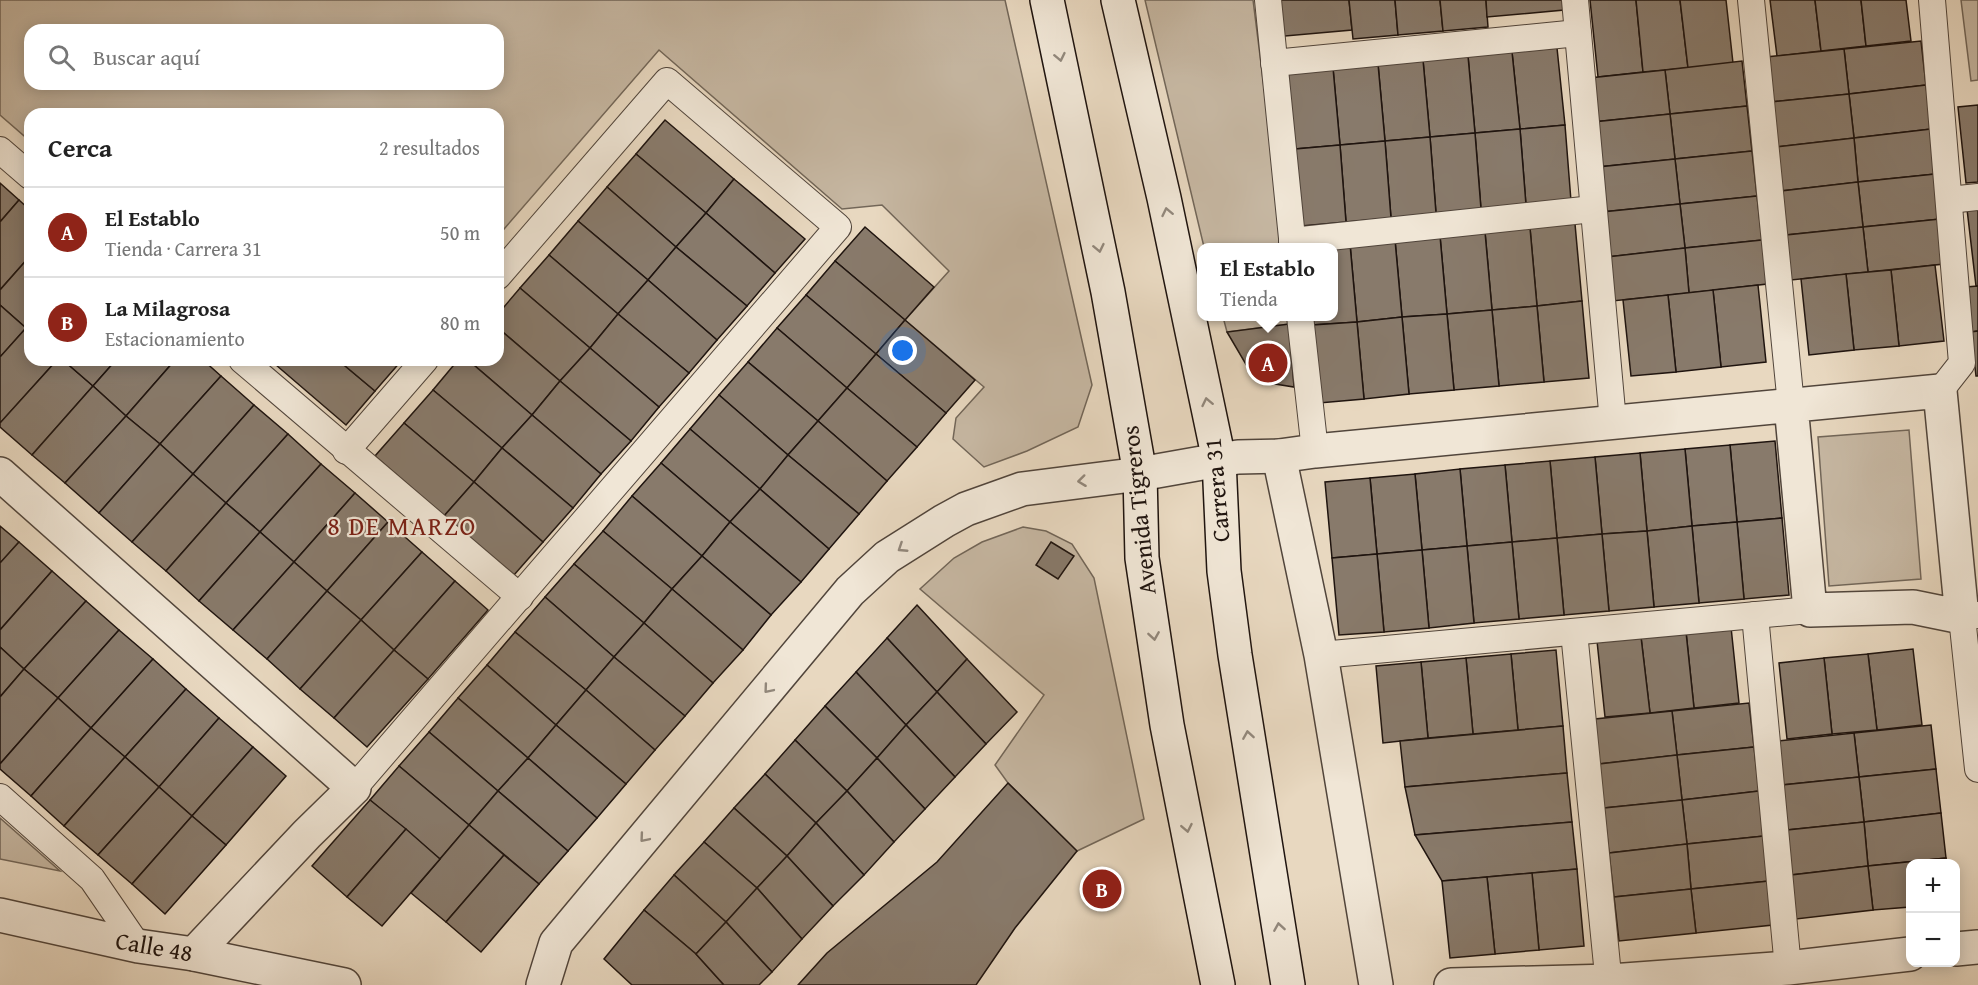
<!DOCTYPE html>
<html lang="es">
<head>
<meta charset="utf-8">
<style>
	body { margin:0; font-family:"Gentium Book Plus",serif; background:#f2f2f2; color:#222 }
	.controls { position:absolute; right:18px; bottom:18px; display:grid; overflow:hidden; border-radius:12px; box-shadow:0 3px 15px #0003 }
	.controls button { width:54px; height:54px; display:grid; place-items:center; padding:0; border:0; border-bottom:2px solid #e0e0e0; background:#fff; color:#222; font:30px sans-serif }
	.you { position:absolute; left:903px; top:351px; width:21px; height:21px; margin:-15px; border:4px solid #fff; border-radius:50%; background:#1a73e8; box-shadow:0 0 0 9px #1a73e833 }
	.badge { display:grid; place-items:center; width:39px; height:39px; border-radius:50%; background:#8f2418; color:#fff; font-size:20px; font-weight:700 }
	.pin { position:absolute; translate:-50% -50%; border:3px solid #fff; box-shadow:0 2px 6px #0006 }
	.popup { position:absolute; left:1197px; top:243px; width:141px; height:78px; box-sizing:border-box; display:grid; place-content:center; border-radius:12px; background:#fff; filter:drop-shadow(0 2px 4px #0005); font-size:20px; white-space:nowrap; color:#767676 }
	.popup b { font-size:22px; color:#222 }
	.popup::after { content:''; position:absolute; left:50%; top:100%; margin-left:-12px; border:12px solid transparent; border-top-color:#fff }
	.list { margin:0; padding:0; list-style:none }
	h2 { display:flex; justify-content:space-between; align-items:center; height:78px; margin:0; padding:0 24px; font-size:26px }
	h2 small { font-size:20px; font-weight:400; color:#767676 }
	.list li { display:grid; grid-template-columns:39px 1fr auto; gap:18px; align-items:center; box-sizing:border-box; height:90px; padding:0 24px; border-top:2px solid #e0e0e0 }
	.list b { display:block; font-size:22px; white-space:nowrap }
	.list p { margin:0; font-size:20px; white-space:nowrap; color:#767676 }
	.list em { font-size:20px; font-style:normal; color:#767676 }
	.icon { flex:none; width:33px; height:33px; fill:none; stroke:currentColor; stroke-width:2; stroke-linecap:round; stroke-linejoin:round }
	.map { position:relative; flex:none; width:1978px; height:985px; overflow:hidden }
	.search { position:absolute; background:#fff; box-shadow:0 3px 15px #0003; left:24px; top:24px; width:480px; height:66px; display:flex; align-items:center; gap:15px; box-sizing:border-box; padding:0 21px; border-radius:18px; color:#767676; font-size:22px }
	.panel { position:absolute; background:#fff; box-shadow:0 3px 15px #0003; left:24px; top:108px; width:480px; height:258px; border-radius:18px }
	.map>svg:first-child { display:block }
	.green { fill:#c6b7a2; stroke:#726658; stroke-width:1.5; fill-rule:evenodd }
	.building { fill:#887a6b; stroke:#1f140f; stroke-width:1.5 }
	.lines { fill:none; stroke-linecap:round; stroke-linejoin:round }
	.lane-casing { stroke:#51453b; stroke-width:28 }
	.street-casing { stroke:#51453b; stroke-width:36 }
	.secondary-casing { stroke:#1f140f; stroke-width:36 }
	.lane { stroke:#f0e6d6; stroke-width:26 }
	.street { stroke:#f0e6d6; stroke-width:33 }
	.secondary { stroke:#f0e6d6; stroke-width:33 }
	.oneway { stroke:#92887c }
	.labels { text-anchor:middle; stroke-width:4.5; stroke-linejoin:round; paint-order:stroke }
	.street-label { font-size:24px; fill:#1f140f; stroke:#f0e6d6 }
	.neighbourhood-label { font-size:26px; letter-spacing:1.5px; fill:#7a1f14; stroke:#f0e6d6 }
</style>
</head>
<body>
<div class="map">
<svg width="1978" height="985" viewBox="0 0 1978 985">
	<rect width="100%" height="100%" fill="#e8d8c0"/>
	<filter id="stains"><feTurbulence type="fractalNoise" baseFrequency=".00333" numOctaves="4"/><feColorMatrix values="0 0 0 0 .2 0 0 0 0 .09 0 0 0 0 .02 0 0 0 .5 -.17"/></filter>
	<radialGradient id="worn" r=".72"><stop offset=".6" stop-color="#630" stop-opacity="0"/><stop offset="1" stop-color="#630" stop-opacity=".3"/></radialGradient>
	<g class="green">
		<path d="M0 0H1005L1092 385 1078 427 1027 451 984 467 953 439 956 418 984 387 905 320 949 271 882 205 842 209 659 50 498 236V114H30V141L0 115ZM30 30H498V84H30Z"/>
		<polygon points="1145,0 1253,0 1284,247 1204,247"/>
		<polygon points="1961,0 1978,0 1978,80 1971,81"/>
		<polygon points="1223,317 1289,317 1289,324 1227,332"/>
		<polygon points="1909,430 1921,579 1829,586 1818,437"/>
		<polygon points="1023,527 1046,531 1072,544 1094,578 1144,819 1077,851 1008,783 995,765 1044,695 920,589 954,558 982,542"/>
		<polygon points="0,818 60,871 0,859"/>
	</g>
	<g class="building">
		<polygon points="1271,0 1349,0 1352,30 1274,37"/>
		<polygon points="1349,0 1395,0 1398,35 1353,39"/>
		<polygon points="1395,0 1440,0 1443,31 1398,35"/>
		<polygon points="1440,0 1486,0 1488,27 1443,31"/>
		<polygon points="1486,0 1563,0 1564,10 1487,17"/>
		<polygon points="1590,0 1636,0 1643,72 1598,77"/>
		<polygon points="1636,0 1680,0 1688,68 1643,72"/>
		<polygon points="1680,0 1726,0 1733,63 1688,68"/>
		<polygon points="1770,0 1815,0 1821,51 1777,56"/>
		<polygon points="1815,0 1861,0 1866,46 1821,51"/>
		<polygon points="1861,0 1906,0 1911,41 1866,46"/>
		<polygon points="1921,41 1926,85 1849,94 1844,49"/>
		<polygon points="1557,48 1565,125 1520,129 1512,52"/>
		<polygon points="1844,49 1849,94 1771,102 1766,57"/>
		<polygon points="1512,52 1520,129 1475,133 1468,56"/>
		<polygon points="1468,56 1475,133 1430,137 1423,60"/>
		<polygon points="1423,60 1430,137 1385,141 1378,64"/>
		<polygon points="1742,61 1747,106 1670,114 1665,70"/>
		<polygon points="1378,64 1385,141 1340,145 1333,68"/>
		<polygon points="1333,68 1340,145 1295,149 1288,72"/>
		<polygon points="1665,70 1670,114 1593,122 1589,78"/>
		<polygon points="1926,85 1931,129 1854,138 1849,94"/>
		<polygon points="1849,94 1854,138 1776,147 1771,102"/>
		<polygon points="1978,105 1978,182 1966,183 1958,107"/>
		<polygon points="1747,106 1752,151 1675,159 1670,114"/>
		<polygon points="1670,114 1675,159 1598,167 1593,122"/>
		<polygon points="665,120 734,179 706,213 636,154"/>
		<polygon points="1565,125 1571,201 1526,205 1520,129"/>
		<polygon points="1520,129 1526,205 1481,209 1475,133"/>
		<polygon points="1931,129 1935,174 1858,182 1854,138"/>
		<polygon points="1475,133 1481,209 1436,213 1430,137"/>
		<polygon points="1430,137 1436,213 1391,218 1385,141"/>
		<polygon points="1854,138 1858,182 1781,191 1776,147"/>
		<polygon points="1385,141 1391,218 1346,222 1340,145"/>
		<polygon points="1340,145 1346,222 1301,226 1295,149"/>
		<polygon points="1752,151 1757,196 1680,204 1675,159"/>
		<polygon points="636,154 706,213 676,247 607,187"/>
		<polygon points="1675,159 1680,204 1602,212 1598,167"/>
		<polygon points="1935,174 1940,219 1863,227 1858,182"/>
		<polygon points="734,179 805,239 775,273 706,213"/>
		<polygon points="1858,182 1863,227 1786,235 1781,191"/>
		<polygon points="0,183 19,200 0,222"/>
		<polygon points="607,187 676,247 648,280 578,221"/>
		<polygon points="1757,196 1762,240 1685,248 1680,204"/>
		<polygon points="19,200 30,210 30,256 0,290 0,222"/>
		<polygon points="1680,204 1685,248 1607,257 1602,212"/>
		<polygon points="1978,208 1978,286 1976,286 1967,209"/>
		<polygon points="706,213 775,273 747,306 676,247"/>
		<polygon points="1940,219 1944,264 1868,272 1863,227"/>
		<polygon points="578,221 648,280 618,314 549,255"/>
		<polygon points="1575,224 1582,301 1537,306 1530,228"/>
		<polygon points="865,227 934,287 905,320 835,261"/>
		<polygon points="1863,227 1868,272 1791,280 1786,235"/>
		<polygon points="1530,228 1537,306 1492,310 1485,232"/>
		<polygon points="1485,232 1492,310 1447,314 1440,236"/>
		<polygon points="1440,236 1447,314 1402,317 1395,240"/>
		<polygon points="1395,240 1402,317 1357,322 1350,244"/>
		<polygon points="1762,240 1767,284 1689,293 1685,248"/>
		<polygon points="1350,244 1357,322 1312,325 1311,316 1334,316 1334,248"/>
		<polygon points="676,247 747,306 717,340 648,280"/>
		<polygon points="1685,248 1689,293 1612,301 1607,257"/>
		<polygon points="549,255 618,314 590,348 520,288"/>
		<polygon points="30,256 30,323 26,328 0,305 0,290"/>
		<polygon points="835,261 905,320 876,354 806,295"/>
		<polygon points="1935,265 1944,341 1899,346 1891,270"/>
		<polygon points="1891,270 1899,346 1854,350 1846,274"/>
		<polygon points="1846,274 1854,350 1809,355 1801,279"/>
		<polygon points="648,280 717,340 689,373 618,314"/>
		<polygon points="1758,285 1766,362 1721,367 1713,290"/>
		<polygon points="1978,286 1978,331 1971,332 1966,287"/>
		<polygon points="520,288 590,348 560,381 498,328 498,314"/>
		<polygon points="1713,290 1721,367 1676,372 1668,295"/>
		<polygon points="806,295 876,354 847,388 777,328"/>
		<polygon points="1668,295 1676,372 1631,376 1623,300"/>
		<polygon points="1582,301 1589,378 1544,382 1537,306"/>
		<polygon points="0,305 26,328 0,357"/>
		<polygon points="1537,306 1544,382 1499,386 1492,310"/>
		<polygon points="1492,310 1499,386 1454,390 1447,314"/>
		<polygon points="618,314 689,373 659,407 590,348"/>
		<polygon points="1447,314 1454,390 1409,394 1402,317"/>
		<polygon points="1402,317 1409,394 1364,399 1357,322"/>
		<polygon points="905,320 975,380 946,413 876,354"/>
		<polygon points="1357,322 1364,399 1319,403 1312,325"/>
		<polygon points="1289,324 1294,387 1275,384 1251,373 1227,332"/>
		<polygon points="26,328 30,331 30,360 57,360 0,423 0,357"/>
		<polygon points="498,328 560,381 532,415 468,360 498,360"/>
		<polygon points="777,328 847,388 818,421 748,362"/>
		<polygon points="1978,331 1978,376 1976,376 1971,332"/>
		<polygon points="590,348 659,407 631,441 560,381"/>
		<polygon points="876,354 946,413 917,447 847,388"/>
		<polygon points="57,360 63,360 93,386 32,455 0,427 0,423"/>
		<polygon points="63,360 116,360 93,386"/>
		<polygon points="116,360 175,360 126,416 93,386"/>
		<polygon points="175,360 203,360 221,376 160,444 126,416"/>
		<polygon points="280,360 338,360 375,391 346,425 276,365"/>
		<polygon points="338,360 402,360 375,391"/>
		<polygon points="458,360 468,360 532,415 502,448 433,390"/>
		<polygon points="748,362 818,421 788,455 719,395"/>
		<polygon points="221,376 254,405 193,474 160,444"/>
		<polygon points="560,381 631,441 601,474 532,415"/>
		<polygon points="93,386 126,416 65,483 32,455"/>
		<polygon points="847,388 917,447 887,481 818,421"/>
		<polygon points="433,390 502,448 474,482 404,423"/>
		<polygon points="719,395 788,455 760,489 690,429"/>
		<polygon points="254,405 288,434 226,503 193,474"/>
		<polygon points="532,415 601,474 573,508 502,448"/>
		<polygon points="126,416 160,444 99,513 65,483"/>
		<polygon points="818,421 887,481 859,514 788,455"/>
		<polygon points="404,423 474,482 444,516 375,456"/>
		<polygon points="690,429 760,489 730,522 661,463"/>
		<polygon points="288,434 321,464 260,532 226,503"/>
		<polygon points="1775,441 1782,518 1737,522 1730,445"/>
		<polygon points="160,444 193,474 132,542 99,513"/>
		<polygon points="1730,445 1737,522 1692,526 1685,449"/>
		<polygon points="502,448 573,508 543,542 474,482"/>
		<polygon points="1685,449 1692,526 1647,531 1640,453"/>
		<polygon points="1640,453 1647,531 1602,534 1595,457"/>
		<polygon points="788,455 859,514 829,549 760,489"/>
		<polygon points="1595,457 1602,534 1557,538 1550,461"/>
		<polygon points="1550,461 1557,538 1512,542 1505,465"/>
		<polygon points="661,463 730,522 702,556 632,496"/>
		<polygon points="321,464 355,493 294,562 260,532"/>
		<polygon points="1505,465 1512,542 1467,546 1460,469"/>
		<polygon points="1460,469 1467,546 1422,550 1415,474"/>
		<polygon points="193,474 226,503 166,571 132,542"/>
		<polygon points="1415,474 1422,550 1377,554 1370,478"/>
		<polygon points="1370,478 1377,554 1332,558 1325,482"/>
		<polygon points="474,482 543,542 514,575 444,516"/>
		<polygon points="760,489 829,549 801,582 730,522"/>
		<polygon points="355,493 388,522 327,591 294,562"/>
		<polygon points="632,496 702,556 672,589 603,531"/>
		<polygon points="226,503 260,532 199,601 166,571"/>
		<polygon points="1782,518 1789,595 1744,599 1737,522"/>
		<polygon points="388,522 422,552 361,620 327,591"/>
		<polygon points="730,522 801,582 771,615 702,556"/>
		<polygon points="1737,522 1744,599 1699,603 1692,526"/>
		<polygon points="0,526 19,542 0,563"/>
		<polygon points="1692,526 1699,603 1654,607 1647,531"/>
		<polygon points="603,531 672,589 644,623 574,564"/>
		<polygon points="1647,531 1654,607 1609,611 1602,534"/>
		<polygon points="260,532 294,562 233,630 199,601"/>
		<polygon points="1602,534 1609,611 1564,615 1557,538"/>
		<polygon points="1557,538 1564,615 1519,619 1512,542"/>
		<polygon points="19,542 52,571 0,630 0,563"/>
		<polygon points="1051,542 1074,556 1058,579 1036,565"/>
		<polygon points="1512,542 1519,619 1474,623 1467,546"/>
		<polygon points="1467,546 1474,623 1429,628 1422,550"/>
		<polygon points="1422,550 1429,628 1384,632 1377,554"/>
		<polygon points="422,552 455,581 394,650 361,620"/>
		<polygon points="1377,554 1384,632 1339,635 1332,558"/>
		<polygon points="702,556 771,615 743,650 672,589"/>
		<polygon points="294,562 327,591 267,659 233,630"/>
		<polygon points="574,564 644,623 614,657 545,597"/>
		<polygon points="52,571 86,601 24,669 0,647 0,630"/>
		<polygon points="455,581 488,610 428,679 394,650"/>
		<polygon points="672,589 743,650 713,683 644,623"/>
		<polygon points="327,591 361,620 300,689 267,659"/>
		<polygon points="545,597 614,657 586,690 515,632"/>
		<polygon points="86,601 119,630 58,698 24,669"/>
		<polygon points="917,605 967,659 937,692 887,638"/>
		<polygon points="361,620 394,650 334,718 300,689"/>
		<polygon points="644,623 713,683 685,716 614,657"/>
		<polygon points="1731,627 1739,703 1694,708 1686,632"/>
		<polygon points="119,630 153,659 91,728 58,698"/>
		<polygon points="515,632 586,690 556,725 487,665"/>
		<polygon points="1686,632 1694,708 1650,713 1641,637"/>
		<polygon points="1641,637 1650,713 1605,717 1597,641"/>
		<polygon points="887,638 937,692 906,725 856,672"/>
		<polygon points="0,647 24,669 0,697"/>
		<polygon points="1913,649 1922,725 1877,730 1868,654"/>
		<polygon points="394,650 428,679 367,747 334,718"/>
		<polygon points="1556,650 1563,726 1518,730 1511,654"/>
		<polygon points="1511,654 1518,730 1473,734 1466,658"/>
		<polygon points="1868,654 1877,730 1832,734 1824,658"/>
		<polygon points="614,657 685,716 655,750 586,690"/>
		<polygon points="1466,658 1473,734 1428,738 1421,662"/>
		<polygon points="1824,658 1832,734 1787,739 1779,663"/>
		<polygon points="153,659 186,689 125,757 91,728"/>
		<polygon points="967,659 1017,712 986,744 937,692"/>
		<polygon points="1421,662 1428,738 1383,743 1376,666"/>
		<polygon points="487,665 556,725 528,758 458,698"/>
		<polygon points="24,669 58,698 0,764 0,697"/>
		<polygon points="856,672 906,725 877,758 825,706"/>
		<polygon points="186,689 219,718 159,787 125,757"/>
		<polygon points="586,690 655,750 626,784 556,725"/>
		<polygon points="937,692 986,744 955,777 906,725"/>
		<polygon points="58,698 91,728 31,796 0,769 0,764"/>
		<polygon points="458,698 528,758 498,791 429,732"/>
		<polygon points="1749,703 1754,747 1677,755 1672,711"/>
		<polygon points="825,706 877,758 847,791 795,740"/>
		<polygon points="1672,711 1677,755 1599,764 1595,719"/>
		<polygon points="219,718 253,747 192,816 159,787"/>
		<polygon points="556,725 626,784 597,818 528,758"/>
		<polygon points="906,725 955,777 925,809 877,758"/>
		<polygon points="1931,725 1936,769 1859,777 1854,733"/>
		<polygon points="1563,726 1567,773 1405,787 1400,741"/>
		<polygon points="91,728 125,757 64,826 31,796"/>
		<polygon points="429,732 498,791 469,825 399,766"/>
		<polygon points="1854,733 1859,777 1782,785 1777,741"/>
		<polygon points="795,740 847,791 816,823 765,774"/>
		<polygon points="253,747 286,776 226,845 192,816"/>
		<polygon points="1754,747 1759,791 1682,800 1677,755"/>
		<polygon points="1677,755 1682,800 1604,808 1599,764"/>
		<polygon points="125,757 159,787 98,855 64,826"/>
		<polygon points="528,758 597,818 568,851 498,791"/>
		<polygon points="877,758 925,809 894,842 847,791"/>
		<polygon points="399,766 469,825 440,859 370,800"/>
		<polygon points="1936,769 1941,813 1864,822 1859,777"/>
		<polygon points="1567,773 1572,822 1415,835 1405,787"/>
		<polygon points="765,774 816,823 787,856 734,808"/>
		<polygon points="1859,777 1864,822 1787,830 1782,785"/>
		<polygon points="1008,783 1077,851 1015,928 976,985 798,985 827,953 937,862"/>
		<polygon points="159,787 192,816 132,884 98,855"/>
		<polygon points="498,791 568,851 539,884 469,825"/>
		<polygon points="847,791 894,842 864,875 816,823"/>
		<polygon points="1759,791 1764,836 1687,844 1682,800"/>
		<polygon points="370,800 406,829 347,897 312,866"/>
		<polygon points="1682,800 1687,844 1609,853 1604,808"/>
		<polygon points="734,808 787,856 757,888 704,842"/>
		<polygon points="1941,813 1946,858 1868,866 1864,822"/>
		<polygon points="192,816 226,845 165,914 132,884"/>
		<polygon points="1572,822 1577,869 1442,881 1415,835"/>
		<polygon points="1864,822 1868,866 1791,875 1787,830"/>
		<polygon points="816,823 864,875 833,906 787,856"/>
		<polygon points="469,825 504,855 446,922 411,893"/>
		<polygon points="406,829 440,859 382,926 347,897"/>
		<polygon points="1764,836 1769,881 1691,889 1687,844"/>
		<polygon points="704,842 757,888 726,922 674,875"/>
		<polygon points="1687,844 1691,889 1614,897 1609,853"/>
		<polygon points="504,855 539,884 481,952 446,922"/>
		<polygon points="787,856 833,906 802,939 757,888"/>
		<polygon points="1946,858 1947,864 1910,864 1910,907 1873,910 1868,866"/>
		<polygon points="1868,866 1873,910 1796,919 1791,875"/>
		<polygon points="1577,869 1584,946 1539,950 1532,873"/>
		<polygon points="1532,873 1539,950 1495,954 1487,877"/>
		<polygon points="674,875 726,922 696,954 644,910"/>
		<polygon points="1487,877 1495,954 1450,958 1442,881"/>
		<polygon points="1769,881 1773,925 1696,933 1691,889"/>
		<polygon points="757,888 802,939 772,972 726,922"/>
		<polygon points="1691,889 1696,933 1619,941 1614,897"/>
		<polygon points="644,910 696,954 724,985 632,985 604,959"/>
		<polygon points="726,922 772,972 759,985 724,985 696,954"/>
	</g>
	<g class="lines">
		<g class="lane-casing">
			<g id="lane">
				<polyline points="1268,0 1293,248"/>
				<polyline points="1575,0 1613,422"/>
				<polyline points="1751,0 1791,405"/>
				<polyline points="1932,0 1962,363 1940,391"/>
				<polyline points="1274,63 1578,33"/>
				<polyline points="0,150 30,176"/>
				<polyline points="1949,200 1978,197"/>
				<polyline points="1292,241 1593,209"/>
				<polyline points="1300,316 1315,451"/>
				<polyline points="242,360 520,597"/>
				<polyline points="346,451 425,360"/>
				<polyline points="1755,615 1788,968"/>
				<polyline points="1978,615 1962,617 1978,769"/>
				<polyline points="1574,632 1607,965 1612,985"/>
				<polyline points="1321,655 1810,610"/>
				<polyline points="354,788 838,227 667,81 498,276"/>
				<polyline points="0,797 92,879 138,946"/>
			</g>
		</g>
		<g class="street-casing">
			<g id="street">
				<polyline points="1279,456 1321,655 1376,985"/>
				<polyline points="0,474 354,788 307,834 194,954"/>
				<polyline points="0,915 138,946 194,954 344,985"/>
				<polyline points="1956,949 1978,947"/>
				<polyline points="543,985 556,943 850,591 887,557 944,521 966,509 1022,489 1140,474 1219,460 1238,457 1279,456 1315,451 1940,391 1962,617 1913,607 1810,610 1791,405"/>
				<polyline points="1451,985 1611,981 1788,968 1910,954"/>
			</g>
		</g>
		<g class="secondary-casing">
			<g id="secondary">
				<polyline points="1047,0 1108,292 1140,474 1142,558 1167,725 1218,985"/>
				<polyline points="1118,0 1164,198 1219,460 1224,571 1235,655 1288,985"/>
			</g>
		</g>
		<use href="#lane" class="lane"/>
		<use href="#street" class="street"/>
		<use href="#secondary" class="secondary"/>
	</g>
	<defs><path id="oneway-chevron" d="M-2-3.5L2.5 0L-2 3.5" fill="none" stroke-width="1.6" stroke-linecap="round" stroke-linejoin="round" transform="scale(1.5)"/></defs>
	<g class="oneway">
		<use href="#oneway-chevron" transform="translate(1060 57) rotate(78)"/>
		<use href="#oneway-chevron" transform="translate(1167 212) rotate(-102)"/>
		<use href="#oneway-chevron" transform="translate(1099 248) rotate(78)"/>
		<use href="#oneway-chevron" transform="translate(1207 402) rotate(-102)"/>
		<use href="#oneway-chevron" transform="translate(1082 481) rotate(173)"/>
		<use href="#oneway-chevron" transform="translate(902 548) rotate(147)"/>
		<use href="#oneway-chevron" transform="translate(1154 636) rotate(81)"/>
		<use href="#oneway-chevron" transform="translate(768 689) rotate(130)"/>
		<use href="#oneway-chevron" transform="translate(1248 735) rotate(-99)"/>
		<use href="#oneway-chevron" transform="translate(1187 828) rotate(79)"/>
		<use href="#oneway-chevron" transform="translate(644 838) rotate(130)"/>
		<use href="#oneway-chevron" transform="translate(1279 927) rotate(-99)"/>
	</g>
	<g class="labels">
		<g class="street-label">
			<text transform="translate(1217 490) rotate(-95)" y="8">Carrera 31</text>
			<text transform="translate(1139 510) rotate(-96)" y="8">Avenida Tigreros</text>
			<text transform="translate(154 947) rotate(10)" y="8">Calle 48</text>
		</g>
		<g class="neighbourhood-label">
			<text x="402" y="535">8 DE MARZO</text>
		</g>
	</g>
	<rect width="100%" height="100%" filter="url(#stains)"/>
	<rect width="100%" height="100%" fill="url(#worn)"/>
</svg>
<div class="controls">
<button>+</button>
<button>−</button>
</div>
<div class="you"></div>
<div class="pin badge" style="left:1268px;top:363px">A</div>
<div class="popup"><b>El Establo</b>Tienda</div>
<div class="pin badge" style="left:1102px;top:889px">B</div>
<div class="search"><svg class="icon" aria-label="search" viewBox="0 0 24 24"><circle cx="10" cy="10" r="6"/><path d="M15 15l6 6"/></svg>Buscar aquí</div>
<section class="panel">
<h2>Cerca<small>2 resultados</small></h2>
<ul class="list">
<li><span class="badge">A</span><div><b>El Establo</b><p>Tienda · Carrera 31</p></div><em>50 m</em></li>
<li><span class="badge">B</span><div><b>La Milagrosa</b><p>Estacionamiento</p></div><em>80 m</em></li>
</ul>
</section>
</div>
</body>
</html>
